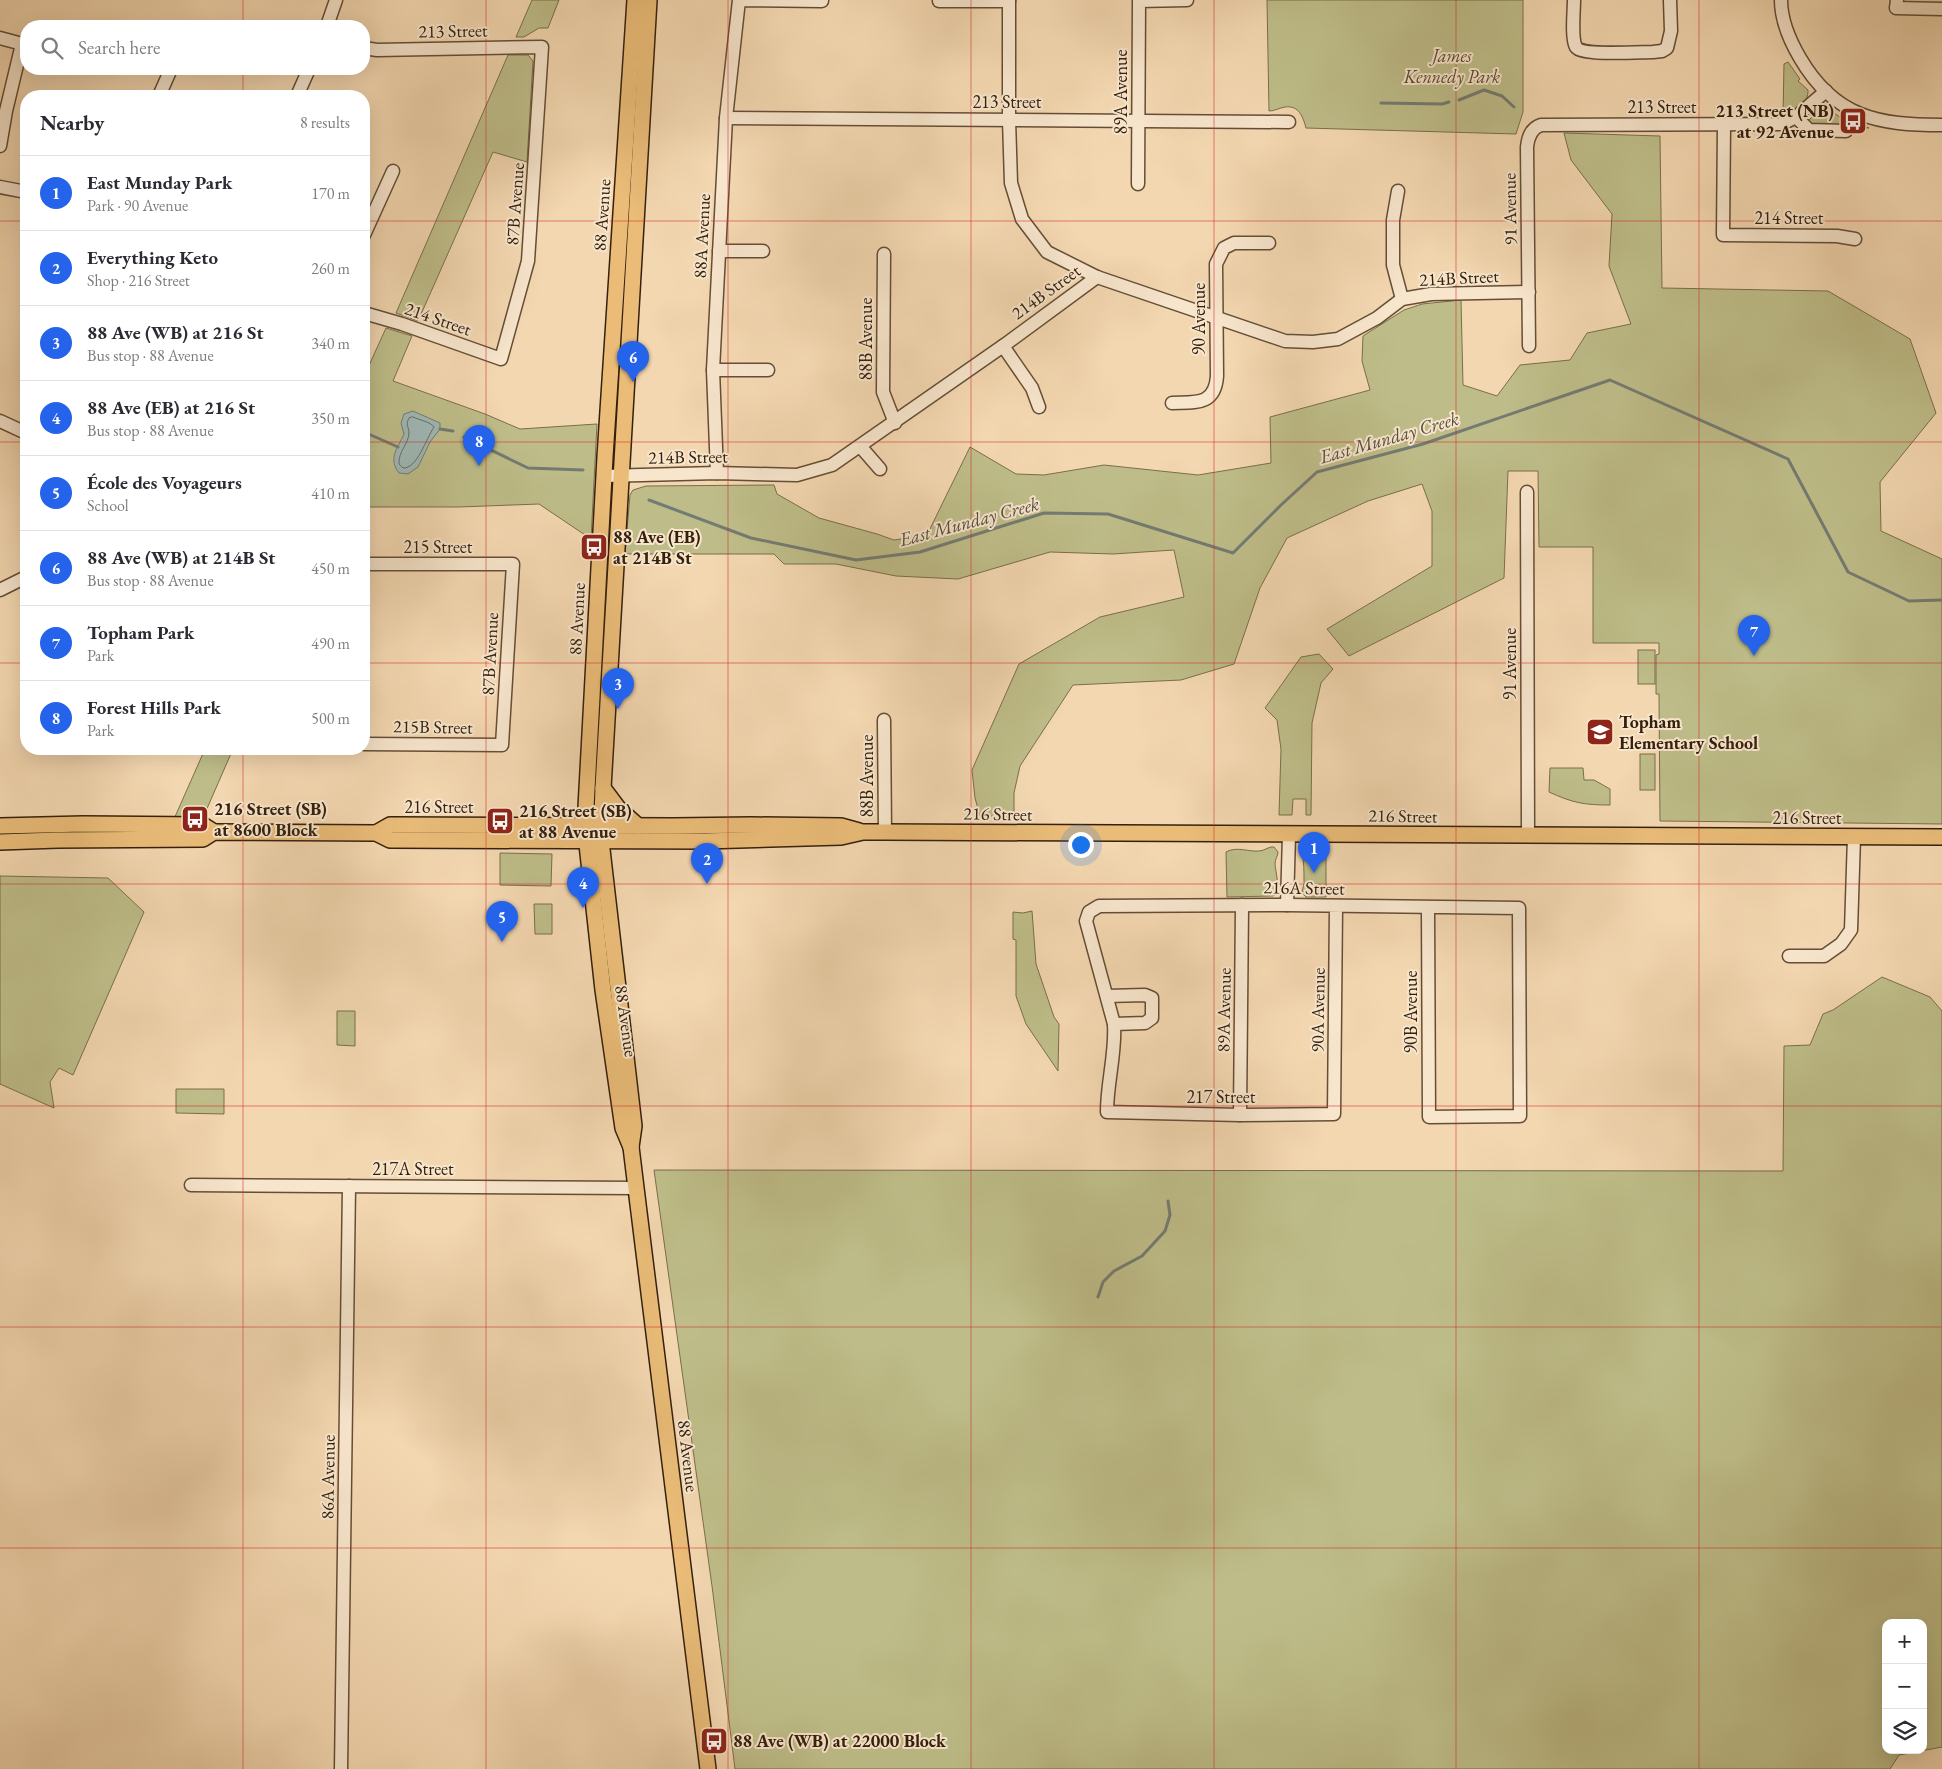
<!DOCTYPE html>
<html lang="en">
<head>
<meta charset="utf-8">
<style>
	body { margin:0; font-family:"EB Garamond",serif; background:#f2f2f3; color:#2b2b33 }
	.controls { position:absolute; right:15px; bottom:15px; display:grid; overflow:hidden; border-radius:10px; box-shadow:0 5px 20px #0002 }
	.controls button { width:45px; height:45px; display:grid; place-items:center; padding:0; border:0; border-bottom:1px solid #e1e1e2; background:#fff; color:#2b2b33; font:25px sans-serif }
	.you { position:absolute; left:1080px; top:844px; width:18px; height:18px; margin:-12px; border:4px solid #fff; border-radius:50%; background:#1a73e8; box-shadow:0 0 0 8px #1a73e833 }
	.badge { display:grid; place-items:center; width:32px; height:32px; border-radius:50%; background:#2563eb; color:#fff; font-size:16px; font-weight:700 }
	.pin { position:absolute; translate:-50% -41px; filter:drop-shadow(0 1px 2px #0008) }
	.pin::after { content:''; position:absolute; top:26px; width:18px; height:15px; background:inherit; clip-path:polygon(0 0,100% 0,50% 100%) }
	.list { margin:0; padding:0; list-style:none }
	h2 { display:flex; justify-content:space-between; align-items:center; height:65px; margin:0; padding:0 20px; font-size:21px }
	h2 small { font-size:16px; font-weight:400; color:#7c7c81 }
	.list li { display:grid; grid-template-columns:32px 1fr auto; gap:15px; align-items:center; box-sizing:border-box; height:75px; padding:0 20px; border-top:1px solid #e1e1e2 }
	.list b { display:block; font-size:19px; white-space:nowrap }
	.list p { margin:0; font-size:16px; white-space:nowrap; color:#7c7c81 }
	.list em { font-size:16px; font-style:normal; color:#7c7c81 }
	.icon { flex:none; width:28px; height:28px; fill:none; stroke:currentColor; stroke-width:2; stroke-linecap:round; stroke-linejoin:round }
	.map { position:relative; flex:none; width:1942px; height:1769px; overflow:hidden }
	.search { position:absolute; background:#fff; box-shadow:0 5px 20px #0002; left:20px; top:20px; width:350px; height:55px; display:flex; align-items:center; gap:12px; box-sizing:border-box; padding:0 18px; border-radius:20px; color:#7c7c81; font-size:19px }
	.panel { position:absolute; background:#fff; box-shadow:0 5px 20px #0002; left:20px; top:90px; width:350px; height:665px; border-radius:20px }
	.map>svg:first-child { display:block }
	.green { fill:#bebd89; stroke:#7a6e4b; fill-rule:evenodd }
	.water { fill:#9eb7b5; stroke:#747b72 }
	.lines { fill:none; stroke-linecap:round; stroke-linejoin:round }
	.shore { stroke:#6a6c61; stroke-width:1 }
	.stream { stroke:#747b72; stroke-width:3 }
	.minor-casing { stroke:#644e36; stroke-width:15 }
	.major-casing { stroke:#35200d; stroke-width:18 }
	.minor { stroke:#f7e5cc; stroke-width:12 }
	.major { stroke:#eabc78; stroke-width:15 }
	.grid { fill:none; stroke:#d62828; stroke-width:1; stroke-opacity:0.55 }
	.labels { text-anchor:middle; stroke-width:4; stroke-linejoin:round; paint-order:stroke }
	.street-label { font-size:18px; fill:#35200d; stroke:#f7e5cc }
	.park-label { font-size:18px; font-style:italic; fill:#57472c; stroke:#f7e5cc }
	.poi-label { font-size:18px; font-weight:bold; fill:#35200d; stroke:#f7e5cc; text-anchor:start }
	.water-label { font-size:19px; font-style:italic; fill:#544d3f; stroke:#f7e5cc }
</style>
</head>
<body>
<div class="map">
<svg width="1942" height="1769" viewBox="0 0 1942 1769">
	<rect width="100%" height="100%" fill="#f3d7b0"/>
	<filter id="stains"><feTurbulence type="fractalNoise" baseFrequency=".004" numOctaves="4"/><feColorMatrix values="0 0 0 0 .2 0 0 0 0 .09 0 0 0 0 .02 0 0 0 .5 -.17"/></filter>
	<radialGradient id="worn" r=".72"><stop offset=".6" stop-color="#630" stop-opacity="0"/><stop offset="1" stop-color="#630" stop-opacity=".3"/></radialGradient>
	<g class="green">
		<polygon points="532,0 559,0 548,28 539,28 524,37 516,37"/>
		<path d="M1267 0H1523V112L1516 134 1306 128C1303 117 1299 105 1285 107 1279 108 1275 111 1269 111Z"/>
		<polygon points="508,55 528,55 533,61 527,162 493,152 418,321 396,313"/>
		<path d="M1788 62 1800 79 1798 81 1808 90C1809 103 1794 113 1783 116L1784 64Z"/>
		<polygon points="1826,108 1848,122 1849,120 1869,128 1815,126 1808,121 1817,112"/>
		<polygon points="1564,133 1660,136 1662,288 1828,291 1910,339 1936,413 1880,482 1881,531 1942,559 1942,824 1660,821 1659,694 1656,694 1656,655 1659,654 1659,643 1593,643 1593,547 1539,547 1538,471 1508,471 1504,578 1349,656 1327,629 1432,566 1432,511 1422,484 1368,501 1287,538 1260,588 1234,664 1181,680 1073,685 1020,766 1014,793 1014,816 980,816 975,798 972,770 1019,664 1100,617 1184,597 1174,550 1113,554 1050,552 958,579 896,576 836,564 784,564 774,554 625,554 630,495 633,490 646,486 774,485 777,494 819,518 877,534 894,540 927,535 970,447 1016,474 1044,475 1104,465 1198,475 1271,463 1270,417 1370,390 1362,361 1363,336 1404,310 1422,304 1461,300 1463,385 1497,396 1520,365 1570,360 1587,333 1631,324 1609,266 1612,214 1571,160"/>
		<polygon points="386,328 412,336 393,381 485,414 520,429 597,424 591,539 539,504 459,507 364,507 364,372 366,372"/>
		<rect x="1638" y="650" width="17" height="34"/>
		<polygon points="1319,654 1333,669 1321,683 1312,723 1311,815 1306,815 1306,799 1293,799 1292,815 1279,815 1281,749 1277,720 1265,708 1301,657"/>
		<polygon points="205,749 233,749 202,820 174,819"/>
		<rect x="1640" y="754" width="15" height="36"/>
		<path d="M1550 768H1583L1584 780H1594L1610 789V805C1584 805 1573 803 1549 792Z"/>
		<path d="M1271 847H1274L1278 852C1278 856 1275 859 1275 864 1276 873 1279 885 1277 894L1273 896 1227 897 1226 852C1237 846 1248 852 1259 851 1263 851 1267 848 1271 847Z"/>
		<path d="M1309 848 1326 852V897H1306L1302 893C1302 888 1305 885 1304 880 1304 871 1304 862 1302 853L1306 849Z"/>
		<polygon points="500,853 552,854 551,886 500,885"/>
		<polygon points="0,876 108,878 144,912 73,1075 59,1068 50,1082 54,1108 0,1084"/>
		<polygon points="534,904 552,904 552,934 535,934"/>
		<polygon points="1032,911 1036,964 1054,1017 1059,1024 1058,1071 1026,1024 1016,996 1016,940 1013,939 1013,912 1023,913"/>
		<path d="M1882 977 1930 997 1942 1011V1747L1899 1755 1890 1769H735L712 1586 654 1170 1783 1171 1784 1046 1810 1045 1823 1014 1833 1010ZM1886 1623H1923V1750H1886Z"/>
		<polygon points="337,1011 355,1011 355,1046 337,1045"/>
		<polygon points="176,1089 224,1089 224,1114 176,1113"/>
	</g>
	<path class="water" d="M413 411 440 423V429L430 442 418 467 408 474 399 473C388 459 397 449 404 434L401 423 404 414Z"/>
	<g class="lines">
		<path class="shore" d="M413 417C419 420 431 422 434 427 426 439 417 469 403 468L399 464C398 452 409 443 409 433 409 427 405 425 409 418Z"/>
		<g class="stream">
			<polyline points="1459,100 1484,90 1502,96 1514,107"/>
			<polyline points="1381,103 1442,104 1449,102"/>
			<polyline points="440,429 453,431"/>
			<polyline points="364,432 398,447"/>
			<polyline points="464,437 528,468 583,470"/>
			<polyline points="649,500 751,538 856,560 920,552 1044,513 1108,514 1233,553 1281,505 1317,472 1423,444 1610,380 1788,459 1848,572 1909,601 1942,600"/>
			<polyline points="1098,1297 1103,1282 1114,1271 1142,1256 1165,1231 1170,1215 1168,1201"/>
		</g>
		<g class="minor-casing">
			<g id="minor">
				<polyline points="1009,0 1009,120 1011,183 1022,219 1047,252 1097,277 1285,341 1313,342 1338,339 1377,318 1402,299 1431,294 1529,292"/>
				<path d="M1574 0C1574 11 1571 38 1576 47 1581 56 1641 52 1653 52L1662 51 1667 48 1671 31 1670 0"/>
				<path d="M1781 0C1781 20 1790 41 1800 58 1835 118 1879 125 1942 125"/>
				<polyline points="1897,0 1896,8 1942,9"/>
				<polyline points="939,1 1009,1"/>
				<polyline points="327,26 336,0"/>
				<polyline points="0,38 26,45"/>
				<polyline points="364,48 377,50 542,47 528,261 501,359 402,324 364,313"/>
				<polyline points="159,96 171,69"/>
				<polyline points="297,96 309,69"/>
				<polyline points="1796,117 1809,130 1846,131"/>
				<polyline points="726,118 1289,122"/>
				<polyline points="1724,125 1723,235 1837,236 1855,239"/>
				<polyline points="0,146 6,111 22,44"/>
				<polyline points="1138,184 1139,1 1187,0"/>
				<polyline points="0,187 26,192"/>
				<polyline points="1398,191 1393,220 1393,265 1402,299"/>
				<polyline points="364,235 393,171"/>
				<polyline points="719,251 763,251"/>
				<polyline points="884,254 883,392 895,423"/>
				<polyline points="1003,346 1032,388 1039,407"/>
				<path d="M1529 346 1527 147C1528 137 1531 128 1541 125L1782 124 1796 117 1826 91"/>
				<polyline points="713,370 768,370"/>
				<path d="M1172 403C1195 402 1215 406 1217 376L1216 264 1224 248 1234 243H1269"/>
				<polyline points="0,421 26,433"/>
				<polyline points="860,446 880,469"/>
				<polyline points="717,473 713,370 726,118 739,0 822,1"/>
				<polyline points="604,476 717,473 797,475 832,465 1003,346 1097,277"/>
				<polyline points="1527,492 1528,836"/>
				<polyline points="364,564 513,564 502,745 364,744"/>
				<polyline points="0,590 26,577"/>
				<polyline points="884,720 885,832"/>
				<polyline points="1287,905 1289,835"/>
				<path d="M1336 907 1334 1114 1240 1115 1107 1112C1107 1082 1116 1053 1114 1024L1086 921 1089 912 1099 906 1287 905 1519 908 1520 1116 1429 1117 1428 908"/>
				<polyline points="1789,956 1824,956 1841,944 1851,930 1854,837"/>
				<polyline points="1107,996 1145,995 1152,998 1152,1018 1145,1023 1114,1024"/>
				<polyline points="1240,1115 1242,905"/>
				<polyline points="191,1185 636,1188"/>
				<polyline points="341,1769 349,1186"/>
			</g>
		</g>
		<g class="major-casing">
			<g id="major">
				<polyline points="649,0 603,788 601,841 634,1126 631,1147 636,1188 708,1769"/>
				<polyline points="603,788 618,808 638,826"/>
				<polyline points="0,826 83,824 203,825 214,832"/>
				<polyline points="376,833 390,825 674,826 751,825 841,826 859,831"/>
				<polyline points="0,842 58,840 203,839 214,832 376,833 390,840 705,841 841,837 863,832 885,832 1942,837"/>
				<polyline points="631,1147 623,1128 603,990 585,826 605,457 635,0"/>
			</g>
		</g>
		<use href="#minor" class="minor"/>
		<use href="#major" class="major"/>
	</g>
	<path class="grid" d="M243 0V26M486 0V1769M728 0V1769M971 0V1769M1214 0V1769M1456 0V1769M1699 0V1769M243 69V96M0 221H26M364 221H1942M0 442H26M364 442H1942M0 663H26M364 663H1942M243 749V1769M0 884H1942M0 1106H1942M0 1327H1942M0 1548H1942"/>
	<defs>
		<g id="bus-square" transform="scale(1.4375)"><rect x="-9" y="-9" width="18" height="18" rx="4" fill="#8f2418" stroke="#f7e5cc"/><path d="M-5-6H5V4H4V6H2V4H-2V6H-4V4H-5ZM-3.5-4V0h7V-4ZM-3.5 1.2v1.5H-2V1.2ZM2 1.2v1.5H3.5V1.2Z" fill="#fff"/></g>
		<g id="school-square" transform="scale(1.4375)"><rect x="-9" y="-9" width="18" height="18" rx="4" fill="#8f2418" stroke="#f7e5cc"/><path d="M0-5L7-2L0 1L-7-2ZM-4 1L0 2.5L4 1V4Q0 6-4 4Z" fill="#fff"/></g>
	</defs>
	<g fill-rule="evenodd">
		<use href="#bus-square" x="1853" y="121"/>
		<use href="#bus-square" x="594" y="547"/>
		<use href="#school-square" x="1600" y="732"/>
		<use href="#bus-square" x="195" y="819"/>
		<use href="#bus-square" x="500" y="821"/>
		<use href="#bus-square" x="714" y="1741"/>
	</g>
	<g class="labels">
		<g class="street-label">
			<text transform="translate(453 31) rotate(-1)" y="6">213 Street</text>
			<text transform="translate(1121 92) rotate(-90)" y="6">89A Avenue</text>
			<text x="1007" y="108">213 Street</text>
			<text x="1662" y="113">213 Street</text>
			<text transform="translate(515 204) rotate(-86)" y="6">87B Avenue</text>
			<text transform="translate(1510 209) rotate(-91)" y="6">91 Avenue</text>
			<text transform="translate(602 215) rotate(-86)" y="6">88 Avenue</text>
			<text x="1789" y="224">214 Street</text>
			<text transform="translate(702 236) rotate(-87)" y="6">88A Avenue</text>
			<text transform="translate(1459 278) rotate(-3)" y="6">214B Street</text>
			<text transform="translate(1046 292) rotate(-36)" y="6">214B Street</text>
			<text transform="translate(438 319) rotate(19)" y="6">214 Street</text>
			<text transform="translate(1199 319) rotate(-90)" y="6">90 Avenue</text>
			<text transform="translate(866 339) rotate(-90)" y="6">88B Avenue</text>
			<text transform="translate(688 457) rotate(-1)" y="6">214B Street</text>
			<text x="438" y="553">215 Street</text>
			<text transform="translate(577 619) rotate(-87)" y="6">88 Avenue</text>
			<text transform="translate(490 654) rotate(-87)" y="6">87B Avenue</text>
			<text transform="translate(1510 664) rotate(-90)" y="6">91 Avenue</text>
			<text transform="translate(433 727) rotate(1)" y="6">215B Street</text>
			<text transform="translate(867 776) rotate(-90)" y="6">88B Avenue</text>
			<text x="439" y="813">216 Street</text>
			<text transform="translate(998 814) rotate(1)" y="6">216 Street</text>
			<text transform="translate(1403 816) rotate(1)" y="6">216 Street</text>
			<text x="1807" y="824">216 Street</text>
			<text transform="translate(1304 888) rotate(1)" y="6">216A Street</text>
			<text transform="translate(1224 1010) rotate(-89)" y="6">89A Avenue</text>
			<text transform="translate(1318 1010) rotate(-89)" y="6">90A Avenue</text>
			<text transform="translate(1411 1012) rotate(-90)" y="6">90B Avenue</text>
			<text transform="translate(626 1021) rotate(82)" y="6">88 Avenue</text>
			<text x="1221" y="1103">217 Street</text>
			<text x="413" y="1175">217A Street</text>
			<text transform="translate(688 1456) rotate(83)" y="6">88 Avenue</text>
			<text transform="translate(328 1477) rotate(-89)" y="6">86A Avenue</text>
		</g>
		<g class="park-label">
			<text x="1452" y="62">James<tspan x="1452" dy="21">Kennedy Park</tspan></text>
		</g>
		<g class="poi-label">
			<text x="1834" y="117" text-anchor="end">213 Street (NB)<tspan x="1834" dy="21">at 92 Avenue</tspan></text>
			<text x="613" y="543">88 Ave (EB)<tspan x="613" dy="21">at 214B St</tspan></text>
			<text x="1619" y="728">Topham<tspan x="1619" dy="21">Elementary School</tspan></text>
			<text x="214" y="815">216 Street (SB)<tspan x="214" dy="21">at 8600 Block</tspan></text>
			<text x="519" y="817">216 Street (SB)<tspan x="519" dy="21">at 88 Avenue</tspan></text>
			<text x="733" y="1747">88 Ave (WB) at 22000 Block</text>
		</g>
		<g class="water-label">
			<text transform="translate(1389 437) rotate(-16)" y="7">East Munday Creek</text>
			<text transform="translate(969 521) rotate(-15)" y="7">East Munday Creek</text>
		</g>
	</g>
	<rect width="100%" height="100%" filter="url(#stains)"/>
	<rect width="100%" height="100%" fill="url(#worn)"/>
</svg>
<div class="controls">
<button>+</button>
<button>−</button>
<button><svg class="icon" aria-label="layers" viewBox="0 0 24 24"><path d="M12 4l9 5-9 5-9-5zM3 14l9 5 9-5"/></svg></button>
</div>
<div class="you"></div>
<div class="pin badge" style="left:1314px;top:873px">1</div>
<div class="pin badge" style="left:707px;top:884px">2</div>
<div class="pin badge" style="left:618px;top:709px">3</div>
<div class="pin badge" style="left:583px;top:908px">4</div>
<div class="pin badge" style="left:502px;top:942px">5</div>
<div class="pin badge" style="left:633px;top:382px">6</div>
<div class="pin badge" style="left:1754px;top:656px">7</div>
<div class="pin badge" style="left:479px;top:466px">8</div>
<div class="search"><svg class="icon" aria-label="search" viewBox="0 0 24 24"><circle cx="10" cy="10" r="6"/><path d="M15 15l6 6"/></svg>Search here</div>
<section class="panel">
<h2>Nearby<small>8 results</small></h2>
<ul class="list">
<li><span class="badge">1</span><div><b>East Munday Park</b><p>Park · 90 Avenue</p></div><em>170 m</em></li>
<li><span class="badge">2</span><div><b>Everything Keto</b><p>Shop · 216 Street</p></div><em>260 m</em></li>
<li><span class="badge">3</span><div><b>88 Ave (WB) at 216 St</b><p>Bus stop · 88 Avenue</p></div><em>340 m</em></li>
<li><span class="badge">4</span><div><b>88 Ave (EB) at 216 St</b><p>Bus stop · 88 Avenue</p></div><em>350 m</em></li>
<li><span class="badge">5</span><div><b>École des Voyageurs</b><p>School</p></div><em>410 m</em></li>
<li><span class="badge">6</span><div><b>88 Ave (WB) at 214B St</b><p>Bus stop · 88 Avenue</p></div><em>450 m</em></li>
<li><span class="badge">7</span><div><b>Topham Park</b><p>Park</p></div><em>490 m</em></li>
<li><span class="badge">8</span><div><b>Forest Hills Park</b><p>Park</p></div><em>500 m</em></li>
</ul>
</section>
</div>
</body>
</html>
